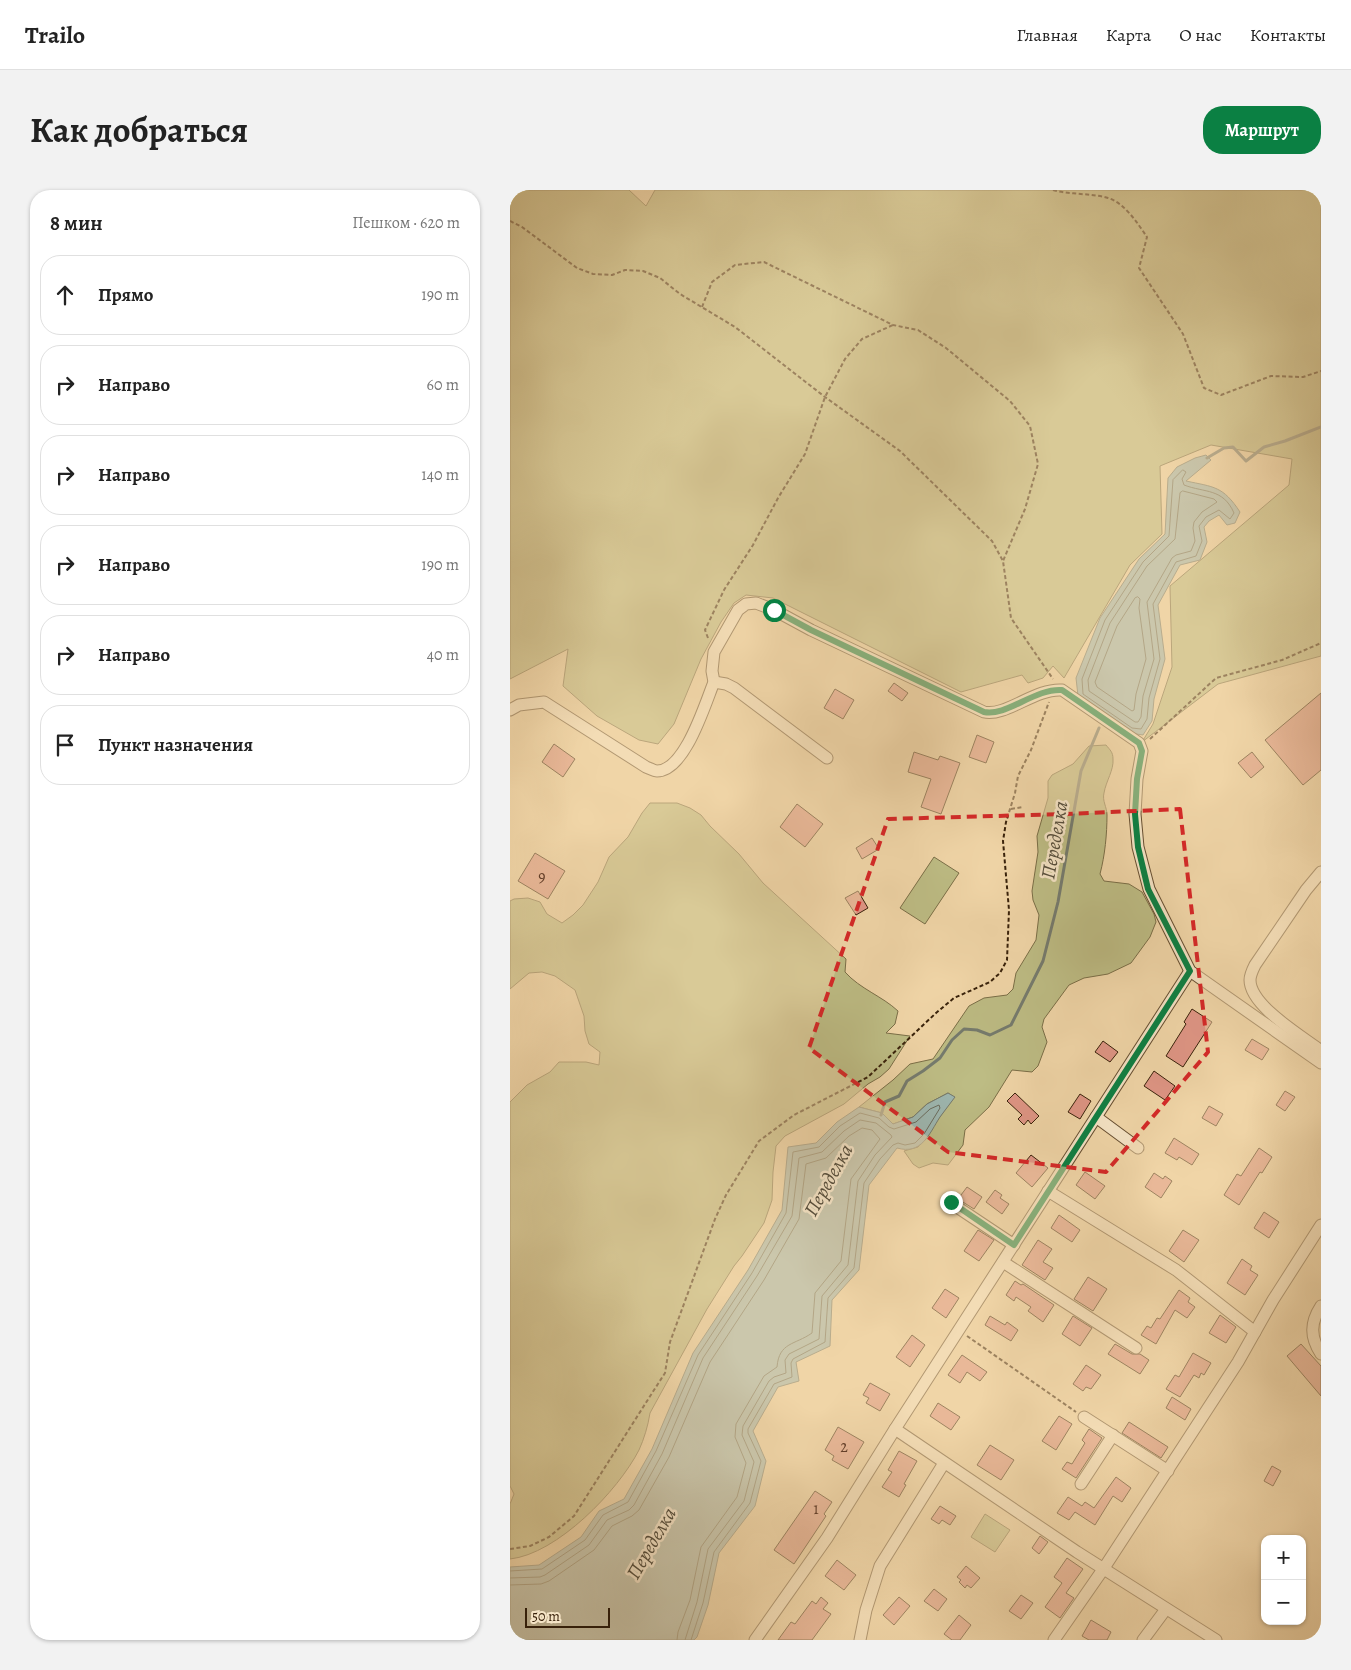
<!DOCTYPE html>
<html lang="ru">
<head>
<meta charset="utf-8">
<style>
	body { margin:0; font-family:Alegreya,serif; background:#f2f2f2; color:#222 }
	.controls { position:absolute; right:15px; bottom:15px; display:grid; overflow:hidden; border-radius:10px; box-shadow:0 1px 4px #0004 }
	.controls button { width:45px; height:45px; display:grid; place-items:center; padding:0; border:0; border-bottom:1px solid #e0e0e0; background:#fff; color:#222; font:25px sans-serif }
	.scale { position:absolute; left:15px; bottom:12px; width:85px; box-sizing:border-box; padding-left:5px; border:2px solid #38210a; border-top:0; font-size:14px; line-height:18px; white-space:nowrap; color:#38210a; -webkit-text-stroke:4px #f5e4c6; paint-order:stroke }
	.stop { position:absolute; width:15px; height:15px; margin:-11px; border:4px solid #0b8043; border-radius:50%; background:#fff }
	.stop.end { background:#0b8043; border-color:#fff; box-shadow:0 1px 5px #0008 }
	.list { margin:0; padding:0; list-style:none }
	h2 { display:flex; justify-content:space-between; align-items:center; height:65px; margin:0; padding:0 20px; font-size:21px }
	h2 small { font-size:16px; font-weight:400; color:#767676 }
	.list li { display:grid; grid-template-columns:32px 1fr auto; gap:15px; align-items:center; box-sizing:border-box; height:80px; margin:0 10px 10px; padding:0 10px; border:1px solid #e0e0e0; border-radius:20px }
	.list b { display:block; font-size:19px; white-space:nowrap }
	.list em { font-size:16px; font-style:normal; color:#767676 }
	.icon { flex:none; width:28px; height:28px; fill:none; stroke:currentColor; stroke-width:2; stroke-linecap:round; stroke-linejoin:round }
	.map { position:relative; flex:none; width:811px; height:1450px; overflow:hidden; border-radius:20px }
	header { display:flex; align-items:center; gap:30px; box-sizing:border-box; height:70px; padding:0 25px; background:#fff; border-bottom:1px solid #e0e0e0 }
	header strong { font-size:24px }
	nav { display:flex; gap:28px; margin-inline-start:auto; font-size:18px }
	.intro { display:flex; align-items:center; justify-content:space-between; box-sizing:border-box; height:120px; padding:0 30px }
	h1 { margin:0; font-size:35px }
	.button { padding:12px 22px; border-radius:20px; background:#0b8043; color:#fff; font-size:18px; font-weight:700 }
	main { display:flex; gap:30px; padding:0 30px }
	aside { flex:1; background:#fff; border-radius:20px; box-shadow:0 1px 4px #0004 }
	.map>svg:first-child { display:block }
	.green { fill:#bdbc84; stroke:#7a6e47 }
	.water { fill:#9db7b1; stroke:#757b6e }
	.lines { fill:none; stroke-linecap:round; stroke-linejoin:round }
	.shore { stroke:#6a6c5e; stroke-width:1 }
	.stream { stroke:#757b6e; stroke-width:3 }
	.building { fill:#e09686; stroke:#38210a }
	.minor-casing { stroke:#664e31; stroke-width:13 }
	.path { stroke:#38210a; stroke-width:2; stroke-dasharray:4 2.5; stroke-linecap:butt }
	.minor { stroke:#f5e4c6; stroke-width:11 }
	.route { stroke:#0b8043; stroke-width:6 }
	.marked { fill:none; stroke:#d62828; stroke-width:4; stroke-dasharray:10 6; stroke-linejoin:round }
	.labels { text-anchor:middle; stroke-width:5; stroke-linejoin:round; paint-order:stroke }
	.number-label { font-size:16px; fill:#623e29 }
	.water-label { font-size:20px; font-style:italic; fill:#564e3c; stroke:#f5e4c6 }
</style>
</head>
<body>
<header>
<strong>Trailo</strong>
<nav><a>Главная</a><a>Карта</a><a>О нас</a><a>Контакты</a></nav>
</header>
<div class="intro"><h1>Как добраться</h1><a class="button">Маршрут</a></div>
<main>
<aside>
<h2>8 мин<small>Пешком · 620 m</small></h2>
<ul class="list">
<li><svg class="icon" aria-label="ahead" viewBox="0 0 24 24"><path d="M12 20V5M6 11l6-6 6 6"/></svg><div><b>Прямо</b></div><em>190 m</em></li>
<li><svg class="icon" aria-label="right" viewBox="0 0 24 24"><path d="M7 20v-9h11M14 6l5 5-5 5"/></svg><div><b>Направо</b></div><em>60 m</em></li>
<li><svg class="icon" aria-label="right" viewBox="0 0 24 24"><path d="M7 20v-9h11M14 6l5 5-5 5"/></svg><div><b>Направо</b></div><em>140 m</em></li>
<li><svg class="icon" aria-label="right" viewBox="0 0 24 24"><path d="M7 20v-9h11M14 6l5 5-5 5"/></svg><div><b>Направо</b></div><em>190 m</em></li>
<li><svg class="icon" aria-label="right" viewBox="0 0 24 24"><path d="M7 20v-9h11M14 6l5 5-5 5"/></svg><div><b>Направо</b></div><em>40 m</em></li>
<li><svg class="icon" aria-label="arrive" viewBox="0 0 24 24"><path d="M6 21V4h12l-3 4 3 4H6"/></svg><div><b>Пункт назначения</b></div></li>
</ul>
</aside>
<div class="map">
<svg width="811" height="1450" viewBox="0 0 811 1450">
	<rect width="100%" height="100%" fill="#f0d5a7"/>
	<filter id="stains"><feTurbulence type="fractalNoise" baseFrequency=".004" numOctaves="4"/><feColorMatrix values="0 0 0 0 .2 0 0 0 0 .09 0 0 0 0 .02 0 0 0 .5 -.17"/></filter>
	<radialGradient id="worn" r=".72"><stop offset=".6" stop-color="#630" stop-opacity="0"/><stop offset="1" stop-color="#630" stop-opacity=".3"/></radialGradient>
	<g class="green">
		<polygon points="0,0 119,0 136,16 145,0 811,0 811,466 708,494 632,552 643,534 662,477 660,396 779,295 782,269 701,255 650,276 652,344 620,375 554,488 543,476 533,488 518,493 512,485 451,502 263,408 236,405 224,413 211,432 191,469 164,534 148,554 129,550 87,526 53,496 58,459 0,489"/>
		<path d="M596 555C600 560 603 562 603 569 604 580 596 591 594 603 592 611 597 617 597 625 597 644 595 665 590 684L594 691 619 694 632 702 644 724 646 732 640 747 621 773 598 784 574 788 559 795 534 829 532 837 537 852 528 876 522 882 502 880 479 917 455 940 453 955 438 975 423 973 409 978 403 974 394 961 408 957 444 907 438 903 417 914 403 927 383 934 372 923 349 917 383 890 400 874 423 869 459 816 474 808 497 805 503 799 506 783 526 750 529 725 523 710 522 701 528 662 527 646 538 608V591L542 585 563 574 579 556Z"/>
		<path d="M140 613H167L180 618 191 625 200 636 229 664 253 693 336 769 335 782C350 799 372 806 388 821L385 834 376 843 400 846 379 879 370 887 358 894 334 914 275 946 266 956 263 982 262 1010 254 1033 232 1066 224 1076 197 1119 140 1223C138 1236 134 1249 129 1260 108 1301 47 1364 0 1369V1314L4 1304 0 1296V912L17 895 40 882 49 872H76L89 875 90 862 79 854 75 841 74 826 65 800 45 786 32 782 19 783 0 799V711L4 709 18 708 30 712 37 724 52 733 63 725 73 715 88 692 99 667 118 647 132 623Z"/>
		<polygon points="424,667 449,683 415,734 390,718"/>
		<polygon points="475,1324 500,1340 485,1362 461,1347"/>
	</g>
	<g class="water">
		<path d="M696 265 701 270 676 291C704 297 713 296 730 322L725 333 717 335 709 325 699 331 694 337 697 352 690 370 670 375 648 415 655 469 644 509 642 531 633 545 620 543 568 506 566 488 590 428 629 369 655 344 658 288 667 277 685 268Z"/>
		<path d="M438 903 445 907C440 914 435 920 430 927 419 944 412 965 387 958L359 995 349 1080 322 1110 320 1156 286 1172 289 1191 268 1197 243 1241 256 1271 245 1316 209 1363 198 1415 187 1447 184 1450H0V1377L29 1375 71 1347 89 1321 114 1309 142 1259 183 1163 238 1080 272 1020 278 957 306 953 327 932 349 917 372 923 383 934 403 927 417 914Z"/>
	</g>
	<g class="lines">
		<g class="shore">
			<path d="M673 280 676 282 672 289 674 295C695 303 713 298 724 323L720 329 709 320 696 327 689 336 692 351 686 366 666 372 643 414 650 469 639 508 637 529 631 539 622 538 573 504 572 489 595 430 633 372 659 346 663 290Z"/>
			<polygon points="673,301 704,309 707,312 692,322 684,332 683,338 685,351 681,361 666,365 662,368 637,412 644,469 633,506 631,527 628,532 625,532 579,501 578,490 600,433 637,376 665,349 670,303"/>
			<polygon points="628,407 630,409 629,418 636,469 626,504 624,520 622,521 587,497 585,492 607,436 625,408"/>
			<polyline points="0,1381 32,1379 75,1350 93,1325 118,1312 146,1261 188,1165 242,1083 276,1023 283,962 309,957 330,936 350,923 369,928 379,937 384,939 406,932 420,919 429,915 430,918 414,944 405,953 395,955 388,953 383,955 370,969 354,993 344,1078 318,1108 315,1152 283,1169 281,1173 282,1187 264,1194 238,1239 238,1243 251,1271 240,1313 204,1362 193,1413 181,1450"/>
			<polyline points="0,1388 30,1387 35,1385 79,1355 97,1330 119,1320 124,1315 152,1264 193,1168 247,1086 282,1026 289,968 312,962 334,941 350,930 366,933 381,945 382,947 365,965 348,991 338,1075 312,1106 309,1149 279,1164 275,1170 276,1183 264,1187 259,1191 233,1236 232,1245 244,1272 234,1311 198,1359 187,1412 175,1450"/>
			<path d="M0 1395 31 1394 39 1391 84 1360 102 1336 122 1326 129 1320 159 1267 200 1172 254 1090 289 1029 296 974 316 968 339 946 352 938 362 940 370 949 341 989 331 1071 305 1103 302 1143C285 1155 269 1152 267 1177L254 1186 226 1234 225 1247 236 1273 227 1307 191 1357 180 1410 168 1442 167 1450"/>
		</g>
		<g class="stream">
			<polyline points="697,268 714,258 723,257 736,271 754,257 775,251 811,237"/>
			<polyline points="371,925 375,912 389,906 397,891 413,881 430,868 442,850 454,839 467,840 480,845 501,835 533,771 548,712 571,581 589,538"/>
		</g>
	</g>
	<g class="building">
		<polygon points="384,493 398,503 392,511 378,501"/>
		<polygon points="325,499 344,510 333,529 314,518"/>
		<polygon points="811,503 811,580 793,595 755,550"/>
		<polygon points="467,545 484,552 476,573 459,567"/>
		<polygon points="44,554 65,569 53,587 32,572"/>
		<polygon points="404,562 428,570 430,566 450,573 431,624 411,617 421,589 398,582"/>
		<polygon points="742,562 754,577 741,588 728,573"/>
		<polygon points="287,614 313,634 295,657 270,637"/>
		<polygon points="362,648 369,659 352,669 346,658"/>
		<polygon points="25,663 55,681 38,709 8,691"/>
		<polygon points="348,701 358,718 346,725 335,708"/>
		<polygon points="682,819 702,832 673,877 656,866 676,834 674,832"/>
		<polygon points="742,849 759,859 752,870 735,860"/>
		<polygon points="593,851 608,862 600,872 585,862"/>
		<polygon points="644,881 665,896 655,910 634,896"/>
		<polygon points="775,901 785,907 775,921 766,915"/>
		<polygon points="505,903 529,926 521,934 518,930 514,935 508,929 512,925 497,911"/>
		<polygon points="570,904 581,911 570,929 558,922"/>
		<polygon points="699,916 713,924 706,936 692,928"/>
		<polygon points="664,948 689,964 682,975 669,967 667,970 655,963"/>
		<polygon points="749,958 762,967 752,983 750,982 729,1015 714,1005 727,984 731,986"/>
		<polygon points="521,965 538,978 522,997 506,983"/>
		<polygon points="575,982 595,996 585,1009 566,995"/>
		<polygon points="644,983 653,989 655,986 662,991 651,1008 635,997"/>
		<polygon points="457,997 472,1007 464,1019 448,1009"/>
		<polygon points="485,1000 492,1005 490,1008 499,1014 492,1024 476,1012"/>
		<polygon points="754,1022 769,1032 759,1048 744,1038"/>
		<polygon points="549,1025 570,1040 562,1052 541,1038"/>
		<polygon points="468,1040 484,1050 469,1071 454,1061"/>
		<polygon points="673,1040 689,1050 674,1072 659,1061"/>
		<polygon points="528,1050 542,1059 533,1072 543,1078 535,1090 512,1075"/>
		<polygon points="732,1069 742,1076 740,1080 748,1085 735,1105 717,1093"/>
		<polygon points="578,1087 597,1099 583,1121 564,1109"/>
		<polygon points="505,1091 511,1095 513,1094 544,1115 533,1132 518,1121 521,1117 506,1107 504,1111 496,1105"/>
		<polygon points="435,1099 449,1108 436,1128 422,1118"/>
		<polygon points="669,1100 680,1108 678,1112 685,1117 677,1128 665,1120 646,1154 631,1145 637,1136 641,1138 647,1128 650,1129"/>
		<polygon points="710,1125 726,1137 716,1153 699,1143"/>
		<polygon points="480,1126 495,1135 497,1132 508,1140 501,1151 475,1135"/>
		<polygon points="563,1126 582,1138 570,1156 552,1144"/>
		<polygon points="402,1145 415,1155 400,1177 386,1167"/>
		<polygon points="605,1154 622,1164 630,1164 639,1170 630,1184 598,1164"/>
		<polygon points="791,1154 811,1176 811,1206 777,1166"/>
		<polygon points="683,1163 701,1173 694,1185 691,1183 689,1188 684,1185 670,1207 656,1199 665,1185 669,1187"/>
		<polygon points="452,1165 477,1182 470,1191 457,1182 450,1193 438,1185"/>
		<polygon points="576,1175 591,1185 581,1199 576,1197 573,1201 563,1194"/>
		<polygon points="360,1193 380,1204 370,1221 356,1213 359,1208 353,1205"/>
		<polygon points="662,1207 681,1219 675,1230 656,1218"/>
		<polygon points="428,1213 450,1227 441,1240 420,1226"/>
		<polygon points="549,1226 562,1234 546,1260 532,1251"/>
		<polygon points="619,1232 658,1257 651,1268 612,1243"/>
		<polygon points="328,1237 354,1252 338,1279 322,1270 324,1266 315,1260"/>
		<polygon points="579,1239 592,1248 566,1288 552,1279 557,1272 562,1274 575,1253 572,1250"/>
		<polygon points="480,1255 504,1270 491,1290 467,1275"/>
		<polygon points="389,1261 407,1271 394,1294 396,1295 389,1307 372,1297 382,1282 378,1280"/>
		<polygon points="762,1276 771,1281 763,1296 754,1291"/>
		<polygon points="606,1287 621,1298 612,1312 603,1306 585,1335 565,1322 559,1330 547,1323 558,1307 572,1316 575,1312 584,1318"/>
		<polygon points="305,1301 322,1312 314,1324 316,1326 284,1374 264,1360"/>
		<polygon points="430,1316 446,1326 440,1335 432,1330 429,1334 421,1329"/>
		<polygon points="530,1346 538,1352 529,1364 522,1358"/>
		<polygon points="557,1368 573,1379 556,1403 564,1408 550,1428 535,1417 552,1393 544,1387"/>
		<polygon points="327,1370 346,1385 334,1400 315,1386"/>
		<polygon points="456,1376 470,1388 461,1398 457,1395 455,1398 449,1392 451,1390 447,1387"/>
		<polygon points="424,1399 437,1409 428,1421 414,1411"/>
		<polygon points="511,1405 523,1413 511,1429 499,1421"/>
		<polygon points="311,1407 318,1413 313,1419 321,1424 302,1450 268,1450 281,1432 285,1434 302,1411 306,1414"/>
		<polygon points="389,1407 400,1416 384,1435 373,1425"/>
		<polygon points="449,1425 461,1435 450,1450 442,1450 434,1444"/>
		<polygon points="581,1430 601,1442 597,1450 579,1450 572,1446"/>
	</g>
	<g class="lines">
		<g class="minor-casing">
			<g id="minor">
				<polyline points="204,492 216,494 224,498 317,568"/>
				<path d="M0 520 9 515 34 512 136 577C139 578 144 581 147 581 175 581 195 514 204 492L202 481 204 462 228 420 236 414 246 413 264 420 301 440 474 522C496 527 525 498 552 500L629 553 632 561 627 589 625 624 628 657 639 699 680 781 811 873"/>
				<path d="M811 682 796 700 745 775C743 779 740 785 740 790 740 816 792 846 811 861"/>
				<polyline points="586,927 628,958"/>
				<polyline points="538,1001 666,1080 745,1142"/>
				<polyline points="441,1013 504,1055"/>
				<polyline points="493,1072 626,1158"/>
				<path d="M811 1116C800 1133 800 1147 811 1164"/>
				<polyline points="574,1227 658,1281"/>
				<polyline points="385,1239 680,781"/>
				<polyline points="571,1294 603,1245"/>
				<polyline points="245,1450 317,1348 385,1239 567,1362 706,1450"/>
				<polyline points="350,1450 356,1420 370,1376 434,1273"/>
				<polyline points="544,1450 594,1378 728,1172 763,1110 811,1035"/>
				<polyline points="633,1450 656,1419"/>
			</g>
		</g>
		<g class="path">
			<path d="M543 0C561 5 581 3 598 8 615 13 628 34 637 47L629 78 673 144 694 198 711 205 761 186 793 187 811 181"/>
			<polyline points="0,31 12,37 67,78 83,84 102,85 115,80 133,81 150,88 170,104 225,137 315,207 390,261 482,351 493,371 501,428 543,489"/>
			<polyline points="192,117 202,92 225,75 254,72 383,135 408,140 436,158 500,211 520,236 528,274 515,319 493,371"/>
			<polyline points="198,448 195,440 214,400 243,355 268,308 295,264 315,207 335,169 352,149 383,135"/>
			<polyline points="640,549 706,488 772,470 811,453"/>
			<polyline points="501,619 513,617"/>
			<polyline points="457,1146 566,1222"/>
			<polyline points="0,1359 20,1356 39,1347 64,1326 144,1200 155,1183 160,1152 205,1029 216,1005 249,951 284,925 358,887 426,823 444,808 480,792 490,783 497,770 499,720 493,651 496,632 505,603 508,586 521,560 539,512"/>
		</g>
		<use href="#minor" class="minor"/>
	</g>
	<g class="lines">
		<path class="route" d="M264 420 301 440 474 522C496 527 525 498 552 500L629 553 632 561 627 589 625 624 628 657 638 699 680 781 504 1055 441 1012"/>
	</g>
	<path d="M0 0H811V1450H0ZM670 619 698 862 596 982 438 962 299 858 378 629 556 624Z" fill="#f0d5a7" fill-opacity=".55" fill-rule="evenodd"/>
	<path class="marked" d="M670 619 698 862 596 982 438 962 299 858 378 629 556 624Z"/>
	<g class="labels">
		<g class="number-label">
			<text x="32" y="692">9</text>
			<text x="334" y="1262">2</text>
			<text x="306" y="1324">1</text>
		</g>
		<g class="water-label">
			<text transform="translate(544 650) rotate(-80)" y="7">Переделка</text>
			<text transform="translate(318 990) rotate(-61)" y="7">Переделка</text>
			<text transform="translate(141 1353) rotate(-60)" y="7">Переделка</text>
		</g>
	</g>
	<rect width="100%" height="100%" filter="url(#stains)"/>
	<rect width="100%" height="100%" fill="url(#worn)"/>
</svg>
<div class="controls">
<button>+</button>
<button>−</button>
</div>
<div class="scale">50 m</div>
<div class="stop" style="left:264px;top:420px"></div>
<div class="stop end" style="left:441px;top:1012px"></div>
</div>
</main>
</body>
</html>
